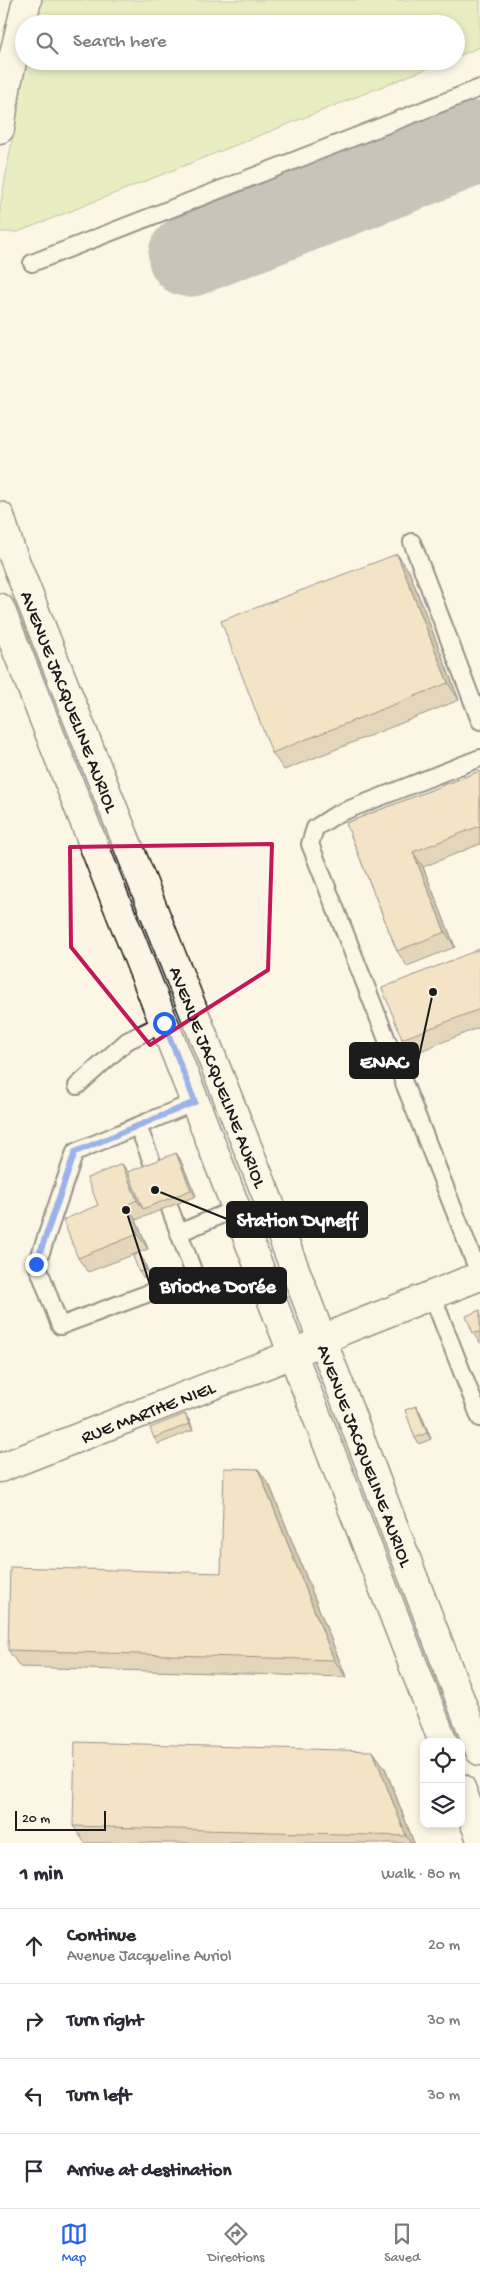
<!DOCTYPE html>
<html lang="en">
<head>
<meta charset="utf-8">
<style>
	body { margin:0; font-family:"Gochi Hand",sans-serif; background:#f2f2f3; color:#2b2b33 }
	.controls { position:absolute; right:15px; bottom:15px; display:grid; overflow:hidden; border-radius:10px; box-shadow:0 2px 8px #0003 }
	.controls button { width:45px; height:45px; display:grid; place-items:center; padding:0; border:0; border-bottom:1px solid #e1e1e2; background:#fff; color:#2b2b33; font:25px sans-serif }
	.scale { position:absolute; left:15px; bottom:12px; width:91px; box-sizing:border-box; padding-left:5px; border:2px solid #1c1c1c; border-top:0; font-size:14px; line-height:18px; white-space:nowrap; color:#1c1c1c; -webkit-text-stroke:4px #fcf5e5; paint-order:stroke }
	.stop { position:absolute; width:15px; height:15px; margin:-11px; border:4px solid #2563eb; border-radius:50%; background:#fff }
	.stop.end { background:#2563eb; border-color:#fff; box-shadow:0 1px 5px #0008 }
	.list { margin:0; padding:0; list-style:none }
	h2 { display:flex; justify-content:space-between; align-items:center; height:65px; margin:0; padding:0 20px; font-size:21px }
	h2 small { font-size:16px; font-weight:400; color:#7c7c81 }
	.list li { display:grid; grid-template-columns:32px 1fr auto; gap:15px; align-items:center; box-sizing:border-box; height:75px; padding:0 20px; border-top:1px solid #e1e1e2 }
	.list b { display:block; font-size:19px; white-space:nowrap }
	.list p { margin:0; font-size:16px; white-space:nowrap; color:#7c7c81 }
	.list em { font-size:16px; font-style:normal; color:#7c7c81 }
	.icon { flex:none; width:28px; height:28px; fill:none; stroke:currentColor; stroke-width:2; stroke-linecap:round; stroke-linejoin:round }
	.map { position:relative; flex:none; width:480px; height:1843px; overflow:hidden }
	.search { position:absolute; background:#fff; box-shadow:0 2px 8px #0003; left:15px; right:15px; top:15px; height:55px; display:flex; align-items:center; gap:12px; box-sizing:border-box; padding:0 18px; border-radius:28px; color:#7c7c81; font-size:19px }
	.sheet { height:365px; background:#fff }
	nav { display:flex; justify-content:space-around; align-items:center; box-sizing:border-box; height:70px; border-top:1px solid #e1e1e2; background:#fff; font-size:14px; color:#7c7c81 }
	nav a { display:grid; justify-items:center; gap:2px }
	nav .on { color:#2563eb }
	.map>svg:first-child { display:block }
	.green { fill:#d2e397; stroke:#77805a }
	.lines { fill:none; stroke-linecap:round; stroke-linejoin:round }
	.taxiway { stroke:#8c8880; stroke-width:82 }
	.lane-casing { stroke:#1c1c1c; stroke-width:20 }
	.street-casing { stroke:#1c1c1c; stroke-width:31 }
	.secondary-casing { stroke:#1c1c1c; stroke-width:31 }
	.lane { stroke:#fcf5e5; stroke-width:16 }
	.street { stroke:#fcf5e5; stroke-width:28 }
	.secondary { stroke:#fcf5e5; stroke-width:28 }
	.wall { fill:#caaf87; stroke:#1c1c1c }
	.shaded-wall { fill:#a48f6e; stroke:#1c1c1c }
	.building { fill:#ebcc9d; stroke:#1c1c1c }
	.route { stroke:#2563eb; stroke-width:6 }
	.marked { fill:none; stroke:#c2185b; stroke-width:4; stroke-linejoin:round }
	.labels { text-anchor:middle; stroke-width:4.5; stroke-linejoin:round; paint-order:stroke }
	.street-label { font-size:19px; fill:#1c1c1c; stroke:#fcf5e5 }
	.leader { fill:none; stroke:#1c1c1c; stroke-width:2 }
	.callout-dot { fill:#1c1c1c; stroke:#fcf5e5; stroke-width:2 }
	.callout { fill:#1c1c1c; stroke:#1c1c1c; stroke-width:2 }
	.callout-label { font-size:20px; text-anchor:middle; font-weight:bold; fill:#fff }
</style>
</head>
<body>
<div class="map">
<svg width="480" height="1843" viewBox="0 0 480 1843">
	<rect width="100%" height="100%" fill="#fcf5e5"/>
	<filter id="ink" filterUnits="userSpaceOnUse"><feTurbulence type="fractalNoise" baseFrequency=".02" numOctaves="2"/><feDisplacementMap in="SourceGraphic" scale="10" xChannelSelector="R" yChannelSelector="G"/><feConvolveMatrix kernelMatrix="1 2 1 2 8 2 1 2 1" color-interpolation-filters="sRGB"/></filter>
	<g filter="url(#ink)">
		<g class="green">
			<polygon points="40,0 480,0 480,47 456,57 456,24 34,24"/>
			<polygon points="26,61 446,61 18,232 0,232 0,208"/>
		</g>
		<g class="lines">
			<polyline class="taxiway" points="189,256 480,142"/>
			<g class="lane-casing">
				<g id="lane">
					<polyline points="32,263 480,88"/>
					<polyline points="412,542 480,721"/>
					<polyline points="480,758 337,814 315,828 310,844 480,1276"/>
					<polyline points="77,1086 127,1041 164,1023"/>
					<polyline points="138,1126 155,1170"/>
					<polyline points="169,1206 195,1276 60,1326 37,1264 75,1152 195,1102"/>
					<polyline points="179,1233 235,1209"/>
					<polyline points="432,1295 480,1418"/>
				</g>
			</g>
			<g class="street-casing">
				<g id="street">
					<path id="s1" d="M0 1468 293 1354 346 1329 480 1276"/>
				</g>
			</g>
			<g class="secondary-casing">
				<g id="secondary">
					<polyline points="0,129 7,83 27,0"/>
					<path id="s2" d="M0 516 10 548 266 1194 480 1751"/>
					<polyline points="0,608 195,1102 443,1742"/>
					<polyline points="461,1788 480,1837"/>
				</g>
			</g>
			<use href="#lane" class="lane"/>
			<use href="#street" class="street"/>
			<use href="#secondary" class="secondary"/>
		</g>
		<g class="wall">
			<polygon points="397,554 409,571 459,700 284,770 272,753"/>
			<polygon points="480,771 480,844 423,867 455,947 407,966 397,951 346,823"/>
			<polygon points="480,949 480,1027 413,1054 402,1039"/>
			<polygon points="176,1153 180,1159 196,1196 136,1220 148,1249 88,1272 78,1258 98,1205"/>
			<polygon points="143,1259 150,1276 144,1278 139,1272"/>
			<polygon points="480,1310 480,1343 473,1333"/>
			<polygon points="416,1406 420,1412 431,1439 419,1444 415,1438"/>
			<polygon points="189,1420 193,1430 158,1444 154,1438"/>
			<polygon points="258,1469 270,1486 346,1677 20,1667 8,1650 221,1573"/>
			<polygon points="385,1768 414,1843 85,1843 73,1826"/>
		</g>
		<g class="shaded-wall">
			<polygon points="397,554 409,571 459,700 448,683"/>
			<polygon points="413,852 423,867 455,947 445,932"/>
			<polygon points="176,1153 180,1159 196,1196 191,1190"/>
			<polygon points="122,1164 133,1178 143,1209 137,1200"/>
			<polygon points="126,1205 136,1220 148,1249 138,1234"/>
			<polygon points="139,1253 143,1259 150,1276 146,1270"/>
			<polygon points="416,1406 420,1412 431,1439 427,1433"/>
			<polygon points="185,1414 189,1420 193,1430 189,1424"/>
			<polygon points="258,1469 270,1486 346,1677 334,1660"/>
			<polygon points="373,1751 385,1768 414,1843 411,1843 406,1836"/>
		</g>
		<g class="building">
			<polygon points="397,554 448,683 272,753 221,621"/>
			<polygon points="480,771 480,826 413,852 445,932 397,951 346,823"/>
			<polygon points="480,949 480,1009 402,1039 382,988"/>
			<polygon points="176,1153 191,1190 143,1209 128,1172"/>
			<polygon points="122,1164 137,1200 126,1205 138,1234 78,1258 63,1220 98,1205 87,1178"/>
			<polygon points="139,1253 146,1270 139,1272 133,1256"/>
			<polygon points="480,1310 480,1332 473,1333 466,1316"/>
			<polygon points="416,1406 427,1433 415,1438 405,1410"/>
			<polygon points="185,1414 189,1424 154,1438 150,1428"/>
			<polygon points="224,1468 258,1469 334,1660 8,1650 10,1567 221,1573"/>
			<polygon points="75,1742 373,1751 406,1836 73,1826"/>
		</g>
	</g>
	<g class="lines" filter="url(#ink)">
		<polyline class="route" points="36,1264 75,1152 195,1102 164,1023"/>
	</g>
	<path d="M0 0H480V1843H0ZM272 844 268 970 150 1045 71 947 70 847Z" fill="#fcf5e5" fill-opacity=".55" fill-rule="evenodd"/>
	<path class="marked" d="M272 844 268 970 150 1045 71 947 70 847Z"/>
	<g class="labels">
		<g class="street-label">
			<text dy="7" stroke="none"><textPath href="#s2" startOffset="198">AVENUE JACQUELINE AURIOL</textPath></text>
			<text dy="7" stroke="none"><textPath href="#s2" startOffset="602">AVENUE JACQUELINE AURIOL</textPath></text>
			<text dy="7" stroke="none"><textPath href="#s1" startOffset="158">RUE MARTHE NIEL</textPath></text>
			<text dy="7" stroke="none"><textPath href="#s2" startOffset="1008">AVENUE JACQUELINE AURIOL</textPath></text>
		</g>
	</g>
	<path class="leader" d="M433 992L418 1061M155 1190L227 1219M126 1210L150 1285"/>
	<g class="callout-dot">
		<circle cx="433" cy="992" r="5"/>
		<circle cx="155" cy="1190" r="5"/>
		<circle cx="126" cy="1210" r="5"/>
	</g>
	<g class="callout">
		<rect x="350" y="1043" width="68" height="35" rx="5"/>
		<rect x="227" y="1202" width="140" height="35" rx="5"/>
		<rect x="150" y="1268" width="136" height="35" rx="5"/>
	</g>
	<g class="callout-label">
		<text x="384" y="1068">ENAC</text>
		<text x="297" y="1226">Station Dyneff</text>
		<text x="218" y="1292">Brioche Dorée</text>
	</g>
</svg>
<div class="controls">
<button><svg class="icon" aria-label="locate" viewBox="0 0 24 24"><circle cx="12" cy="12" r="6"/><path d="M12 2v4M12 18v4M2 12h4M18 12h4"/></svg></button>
<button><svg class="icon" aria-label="layers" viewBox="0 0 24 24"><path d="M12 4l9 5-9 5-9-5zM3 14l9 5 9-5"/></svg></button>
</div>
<div class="scale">20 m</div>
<div class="stop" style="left:164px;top:1023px"></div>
<div class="stop end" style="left:36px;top:1264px"></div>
<div class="search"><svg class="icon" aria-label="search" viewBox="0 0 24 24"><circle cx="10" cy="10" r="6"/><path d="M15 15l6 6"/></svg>Search here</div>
</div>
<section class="sheet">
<h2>1 min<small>Walk · 80 m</small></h2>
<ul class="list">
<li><svg class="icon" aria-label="ahead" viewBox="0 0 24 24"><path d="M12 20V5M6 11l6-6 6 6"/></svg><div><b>Continue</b><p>Avenue Jacqueline Auriol</p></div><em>20 m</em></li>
<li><svg class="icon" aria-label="right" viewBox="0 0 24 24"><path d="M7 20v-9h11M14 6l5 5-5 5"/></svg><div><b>Turn right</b></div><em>30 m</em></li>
<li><svg class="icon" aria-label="left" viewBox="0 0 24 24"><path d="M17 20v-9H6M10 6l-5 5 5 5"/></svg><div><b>Turn left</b></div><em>30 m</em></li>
<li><svg class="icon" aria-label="arrive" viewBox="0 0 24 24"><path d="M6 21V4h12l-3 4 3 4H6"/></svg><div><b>Arrive at destination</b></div></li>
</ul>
</section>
<nav>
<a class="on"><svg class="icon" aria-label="map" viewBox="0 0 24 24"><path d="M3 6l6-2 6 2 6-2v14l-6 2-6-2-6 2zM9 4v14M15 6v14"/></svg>Map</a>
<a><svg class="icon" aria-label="directions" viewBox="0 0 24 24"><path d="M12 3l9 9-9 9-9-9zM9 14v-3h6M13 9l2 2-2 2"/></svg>Directions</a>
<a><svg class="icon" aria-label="saved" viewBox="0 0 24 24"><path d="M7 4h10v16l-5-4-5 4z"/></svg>Saved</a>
</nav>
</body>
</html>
